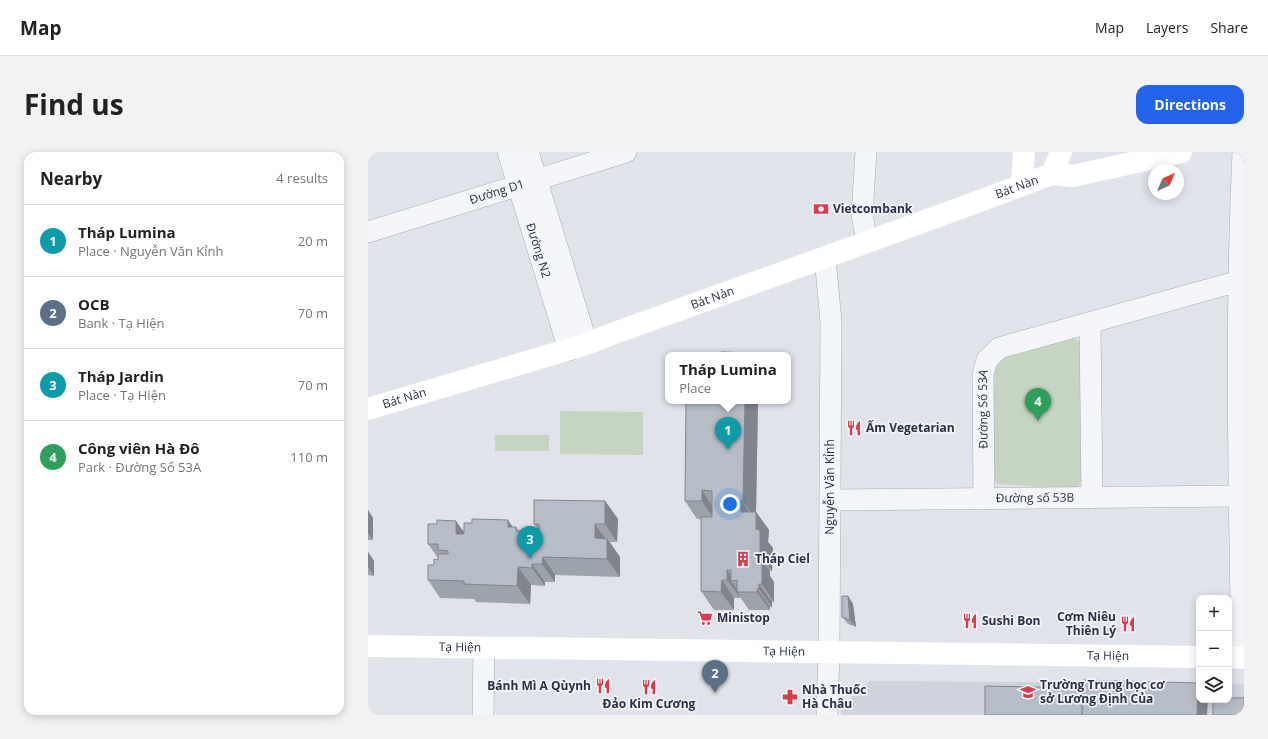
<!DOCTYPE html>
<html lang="en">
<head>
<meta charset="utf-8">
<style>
	body { margin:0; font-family:"Open Sans",sans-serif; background:#f2f2f2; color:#222 }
	.controls { position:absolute; right:12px; bottom:12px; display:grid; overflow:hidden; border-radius:8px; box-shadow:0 2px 10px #0003 }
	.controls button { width:36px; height:36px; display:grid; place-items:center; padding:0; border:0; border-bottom:1px solid #e0e0e0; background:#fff; color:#222; font:20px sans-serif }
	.compass { position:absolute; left:780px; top:12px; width:36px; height:36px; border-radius:50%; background:#fff; box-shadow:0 2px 10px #0003; rotate:44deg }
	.you { position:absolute; left:362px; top:352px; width:14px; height:14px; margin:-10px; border:3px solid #fff; border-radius:50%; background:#1a73e8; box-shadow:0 0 0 6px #1a73e833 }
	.badge { display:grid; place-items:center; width:26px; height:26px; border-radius:50%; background:#2563eb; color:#fff; font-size:13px; font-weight:700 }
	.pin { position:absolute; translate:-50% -33px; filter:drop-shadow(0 1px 2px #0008) }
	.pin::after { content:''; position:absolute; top:21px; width:14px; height:12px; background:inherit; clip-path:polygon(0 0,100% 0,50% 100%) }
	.popup { position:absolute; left:297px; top:200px; width:126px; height:52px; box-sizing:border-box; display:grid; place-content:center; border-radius:8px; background:#fff; filter:drop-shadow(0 1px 3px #0005); font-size:13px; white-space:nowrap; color:#767676 }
	.popup b { font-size:15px; color:#222 }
	.popup::after { content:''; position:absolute; left:50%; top:100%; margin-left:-8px; border:8px solid transparent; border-top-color:#fff }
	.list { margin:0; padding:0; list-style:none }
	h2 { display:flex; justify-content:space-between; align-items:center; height:52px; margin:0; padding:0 16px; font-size:17px }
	h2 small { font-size:13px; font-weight:400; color:#767676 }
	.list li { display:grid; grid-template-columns:26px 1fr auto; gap:12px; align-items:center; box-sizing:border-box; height:72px; padding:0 16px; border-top:1px solid #e0e0e0 }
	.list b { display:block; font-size:15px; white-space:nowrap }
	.list p { margin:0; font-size:13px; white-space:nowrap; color:#767676 }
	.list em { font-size:13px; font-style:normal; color:#767676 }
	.icon { flex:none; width:22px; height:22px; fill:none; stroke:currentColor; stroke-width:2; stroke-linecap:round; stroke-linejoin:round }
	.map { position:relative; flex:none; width:876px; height:563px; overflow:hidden; border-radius:12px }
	header { display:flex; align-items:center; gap:24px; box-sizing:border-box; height:56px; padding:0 20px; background:#fff; border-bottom:1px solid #e0e0e0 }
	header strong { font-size:19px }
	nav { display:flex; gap:22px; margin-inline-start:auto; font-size:14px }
	.intro { display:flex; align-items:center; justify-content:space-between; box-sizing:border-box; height:96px; padding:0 24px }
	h1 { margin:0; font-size:28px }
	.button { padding:10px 18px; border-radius:12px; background:#2563eb; color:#fff; font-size:14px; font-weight:700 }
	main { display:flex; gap:24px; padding:0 24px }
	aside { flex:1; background:#fff; border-radius:12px; box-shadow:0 2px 10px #0003 }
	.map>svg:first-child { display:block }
	.built { fill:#ced3dd }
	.green { fill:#c5d5c1 }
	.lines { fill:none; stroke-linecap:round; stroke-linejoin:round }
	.street-casing { stroke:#a5aab5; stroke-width:22 }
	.street { stroke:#f4f5f8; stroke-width:21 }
	.secondary { stroke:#fff; stroke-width:22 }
	.wall { fill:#9da3ac }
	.shaded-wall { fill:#80848c }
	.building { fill:#b7bdc8; stroke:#80848c }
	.labels { text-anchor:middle; stroke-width:3.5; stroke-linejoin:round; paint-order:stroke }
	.street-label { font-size:12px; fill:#283043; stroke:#f0f3f8 }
	.poi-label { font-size:12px; font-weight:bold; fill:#283043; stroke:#f0f3f8; text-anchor:start }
</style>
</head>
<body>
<header>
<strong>Map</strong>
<nav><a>Map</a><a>Layers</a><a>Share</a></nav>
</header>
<div class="intro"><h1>Find us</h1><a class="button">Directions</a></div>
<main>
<aside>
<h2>Nearby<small>4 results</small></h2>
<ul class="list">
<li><span class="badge" style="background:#0f9aa8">1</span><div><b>Tháp Lumina</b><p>Place · Nguyễn Văn Kỉnh</p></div><em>20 m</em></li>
<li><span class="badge" style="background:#5c6f8a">2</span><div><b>OCB</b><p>Bank · Tạ Hiện</p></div><em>70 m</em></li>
<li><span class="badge" style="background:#0f9aa8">3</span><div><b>Tháp Jardin</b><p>Place · Tạ Hiện</p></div><em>70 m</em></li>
<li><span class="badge" style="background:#2e9e5b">4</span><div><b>Công viên Hà Đô</b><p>Park · Đường Số 53A</p></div><em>110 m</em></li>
</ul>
</aside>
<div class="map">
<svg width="876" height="563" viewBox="0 0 876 563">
	<rect width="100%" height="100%" fill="#e0e4ea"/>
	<polygon class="built" points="502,529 831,531 831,548 861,548 861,532 876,532 876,563 473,563 473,555"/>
	<g class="green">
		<polygon points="704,185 713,191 714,326 711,334 700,337 630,332 623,326 627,212 633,203"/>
		<polygon points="192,259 275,260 275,303 192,302"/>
		<rect x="127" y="283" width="54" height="16"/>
	</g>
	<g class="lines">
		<g class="street-casing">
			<g id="street">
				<path id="s1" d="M140 0 201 198"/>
				<polyline points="160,0 219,192"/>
				<polyline points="498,0 494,63 499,90"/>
				<path id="s2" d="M0 80 258 0"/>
				<polyline points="457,106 463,169 461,500 459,563"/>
				<polyline points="722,171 724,346"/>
				<path id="s3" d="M616 347 615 222 619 208 631 196 871 129"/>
				<path id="s4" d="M462 348 871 344"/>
				<path d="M874 506C871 337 867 168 875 0"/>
				<polyline points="115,563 116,496"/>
			</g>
		</g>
		<use href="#street" class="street"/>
		<g class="secondary">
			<polyline points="684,22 693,0"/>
			<polyline points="654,33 656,0"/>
			<path id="s5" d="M0 257 219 192 241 183C389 130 537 77 684 22L705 24 813 0"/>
			<path id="s6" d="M0 494 831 505"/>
			<polyline points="861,505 876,506"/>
		</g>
	</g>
	<g class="wall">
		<polygon points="318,249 390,249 388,360 401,378 400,390 405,396 404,419 402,419 402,424 406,430 406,450 404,450 404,455 402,455 402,458 381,458 372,445 372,446 366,446 366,458 346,458 333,439 333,367 329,367 317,349"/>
		<polygon points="237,349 250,367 249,390 242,390 252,405 252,425 187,423 187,430 177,430 177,434 163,433 162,452 108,450 106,447 72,446 60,428 66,413 70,408 70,406 60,392 96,380 145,375 148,375 151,379 167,379 169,377 166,372"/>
		<polygon points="0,358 5,366 5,388 0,388"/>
		<polygon points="0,400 6,409 6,424 0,423"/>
		<polygon points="480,444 485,452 488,475 480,472 474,465"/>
	</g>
	<g class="shaded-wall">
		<polygon points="377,249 390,249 388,360 401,378 400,390 405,396 404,419 392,401 388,377 388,367 375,349"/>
		<polygon points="334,338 346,357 346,367 334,349"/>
		<polygon points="373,348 386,366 373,360"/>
		<polygon points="237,349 250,367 249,390 237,372"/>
		<polygon points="0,358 5,366 5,388 0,381"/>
		<polygon points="140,368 152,386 140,375"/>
		<polygon points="88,369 101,387 88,382"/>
		<polygon points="227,372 239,389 239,387 252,405 252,425 239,407 227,386"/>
		<polygon points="0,400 6,409 6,424 0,415"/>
		<polygon points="389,401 402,419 402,424 406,430 406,450 394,432 389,412"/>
		<polygon points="175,405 187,423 187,430 174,412"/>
		<polygon points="164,412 177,430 177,434 164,416"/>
		<polygon points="150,415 163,433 162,452 149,434"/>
		<polygon points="359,418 366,429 363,429 371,440 369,440 372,445 372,446 359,428"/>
		<polygon points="354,428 366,446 366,458 353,440"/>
		<polygon points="391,432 404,450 404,455 391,437"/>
		<polygon points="389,437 402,455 402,458 389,440"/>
		<polygon points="480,444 485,452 488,475 482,468"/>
		<polygon points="830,531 831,533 831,548 840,548 839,563 829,563"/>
	</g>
	<g class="building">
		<polygon points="353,200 378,201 378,203 353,203"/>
		<polygon points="319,201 343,202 343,203 319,203"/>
		<polygon points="318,249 377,249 375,349 373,348 373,360 388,360 388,377 392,378 392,401 389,401 389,412 394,412 394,432 391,432 391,437 389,437 389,440 369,440 369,428 363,429 363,418 359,418 359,428 354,428 353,440 333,439 333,365 344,365 344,339 334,338 334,349 317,349"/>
		<polygon points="166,348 237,349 237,372 227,372 227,386 239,387 239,407 175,405 174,412 164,412 164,416 150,415 149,434 96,432 96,429 60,428 60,413 66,413 66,407 70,408 70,402 80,402 80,399 70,398 70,392 60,392 60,372 69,372 69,368 88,369 88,382 96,382 96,371 104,371 104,367 140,368 140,375 148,375 148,379 167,379 167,377 172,377 171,372 166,372"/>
		<polygon points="474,444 480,444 482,468 474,465"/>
		<polygon points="715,528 830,531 829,563 714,563"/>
		<polygon points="617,534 714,536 714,563 617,563"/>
		<polygon points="861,546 876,546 876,563 845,563 845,548 861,548"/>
	</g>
	<defs>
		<g id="bank-bare" transform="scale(1.2)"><path d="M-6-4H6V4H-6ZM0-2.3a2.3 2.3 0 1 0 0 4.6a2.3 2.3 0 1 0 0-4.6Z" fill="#d83d4d" stroke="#f0f3f8" stroke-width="2.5" paint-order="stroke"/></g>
		<g id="restaurant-bare" transform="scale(1.2)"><path d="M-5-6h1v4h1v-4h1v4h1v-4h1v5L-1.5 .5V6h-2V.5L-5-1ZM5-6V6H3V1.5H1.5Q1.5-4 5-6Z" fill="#d83d4d" stroke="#f0f3f8" stroke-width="2.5" paint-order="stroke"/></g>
		<g id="building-bare" transform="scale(1.2)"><path d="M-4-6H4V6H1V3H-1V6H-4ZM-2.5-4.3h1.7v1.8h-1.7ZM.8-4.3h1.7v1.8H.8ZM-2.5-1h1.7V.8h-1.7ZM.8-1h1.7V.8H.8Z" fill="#d83d4d" stroke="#f0f3f8" stroke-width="2.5" paint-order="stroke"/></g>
		<g id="supermarket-bare" transform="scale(1.2)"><path d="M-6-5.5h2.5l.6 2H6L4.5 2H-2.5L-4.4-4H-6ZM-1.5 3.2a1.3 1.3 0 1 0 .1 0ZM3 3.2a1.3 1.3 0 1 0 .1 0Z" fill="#d83d4d" stroke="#f0f3f8" stroke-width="2.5" paint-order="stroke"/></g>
		<g id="school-bare" transform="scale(1.2)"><path d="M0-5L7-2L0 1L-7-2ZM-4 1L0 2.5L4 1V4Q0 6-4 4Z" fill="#d83d4d" stroke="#f0f3f8" stroke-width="2.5" paint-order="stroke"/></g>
		<g id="pharmacy-bare" transform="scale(1.2)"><path d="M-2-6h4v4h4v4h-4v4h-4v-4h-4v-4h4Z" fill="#d83d4d" stroke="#f0f3f8" stroke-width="2.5" paint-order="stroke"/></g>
	</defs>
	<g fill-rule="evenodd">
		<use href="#bank-bare" x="453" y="57"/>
		<use href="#restaurant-bare" x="486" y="276"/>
		<use href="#building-bare" x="375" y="407"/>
		<use href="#supermarket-bare" x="337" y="466"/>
		<use href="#restaurant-bare" x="602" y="469"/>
		<use href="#restaurant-bare" x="760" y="472"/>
		<use href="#restaurant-bare" x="235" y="534"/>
		<use href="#restaurant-bare" x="281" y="535"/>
		<use href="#school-bare" x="660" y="540"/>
		<use href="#pharmacy-bare" x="422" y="545"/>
	</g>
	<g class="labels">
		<g class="street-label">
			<text dy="4" stroke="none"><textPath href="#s5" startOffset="686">Bát Nàn</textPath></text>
			<text dy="4" stroke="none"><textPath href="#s2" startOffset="135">Đường D1</textPath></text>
			<text dy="4" stroke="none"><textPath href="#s1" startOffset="103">Đường N2</textPath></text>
			<text dy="4" stroke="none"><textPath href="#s5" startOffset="362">Bát Nàn</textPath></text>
			<text dy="4" stroke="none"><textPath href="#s5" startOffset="38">Bát Nàn</textPath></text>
			<text dy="4" stroke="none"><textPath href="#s3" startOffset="90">Đường Số 53A</textPath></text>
			<text transform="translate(462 335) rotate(-90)" y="4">Nguyễn Văn Kỉnh</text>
			<text dy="4" stroke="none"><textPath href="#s4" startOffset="205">Đường số 53B</textPath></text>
			<text dy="4" stroke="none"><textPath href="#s6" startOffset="92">Tạ Hiện</textPath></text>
			<text dy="4" stroke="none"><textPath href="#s6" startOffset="416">Tạ Hiện</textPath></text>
			<text dy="4" stroke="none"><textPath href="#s6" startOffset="740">Tạ Hiện</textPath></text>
		</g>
		<g class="poi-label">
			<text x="465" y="61">Vietcombank</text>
			<text x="498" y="280">Ấm Vegetarian</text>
			<text x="387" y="411">Tháp Ciel</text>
			<text x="748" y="469" text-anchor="end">Cơm Niêu<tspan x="748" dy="14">Thiên Lý</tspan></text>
			<text x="349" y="470">Ministop</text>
			<text x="614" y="473">Sushi Bon</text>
			<text x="672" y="537">Trường Trung học cơ<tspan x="672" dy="14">sở Lương Định Của</tspan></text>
			<text x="223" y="538" text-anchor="end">Bánh Mì A Qùynh</text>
			<text x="434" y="542">Nhà Thuốc<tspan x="434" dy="14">Hà Châu</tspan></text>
			<text x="281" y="556" text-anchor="middle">Đảo Kim Cương</text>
		</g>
	</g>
</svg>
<div class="controls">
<button>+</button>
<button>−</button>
<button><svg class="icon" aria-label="layers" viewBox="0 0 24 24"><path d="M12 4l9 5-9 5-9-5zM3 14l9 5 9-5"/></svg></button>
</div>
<svg class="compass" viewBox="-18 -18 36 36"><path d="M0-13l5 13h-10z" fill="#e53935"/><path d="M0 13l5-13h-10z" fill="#767676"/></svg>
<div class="you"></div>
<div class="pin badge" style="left:360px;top:298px;background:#0f9aa8">1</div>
<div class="popup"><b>Tháp Lumina</b>Place</div>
<div class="pin badge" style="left:347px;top:541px;background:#5c6f8a">2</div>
<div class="pin badge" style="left:162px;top:407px;background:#0f9aa8">3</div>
<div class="pin badge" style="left:670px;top:269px;background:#2e9e5b">4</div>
</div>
</main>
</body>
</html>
